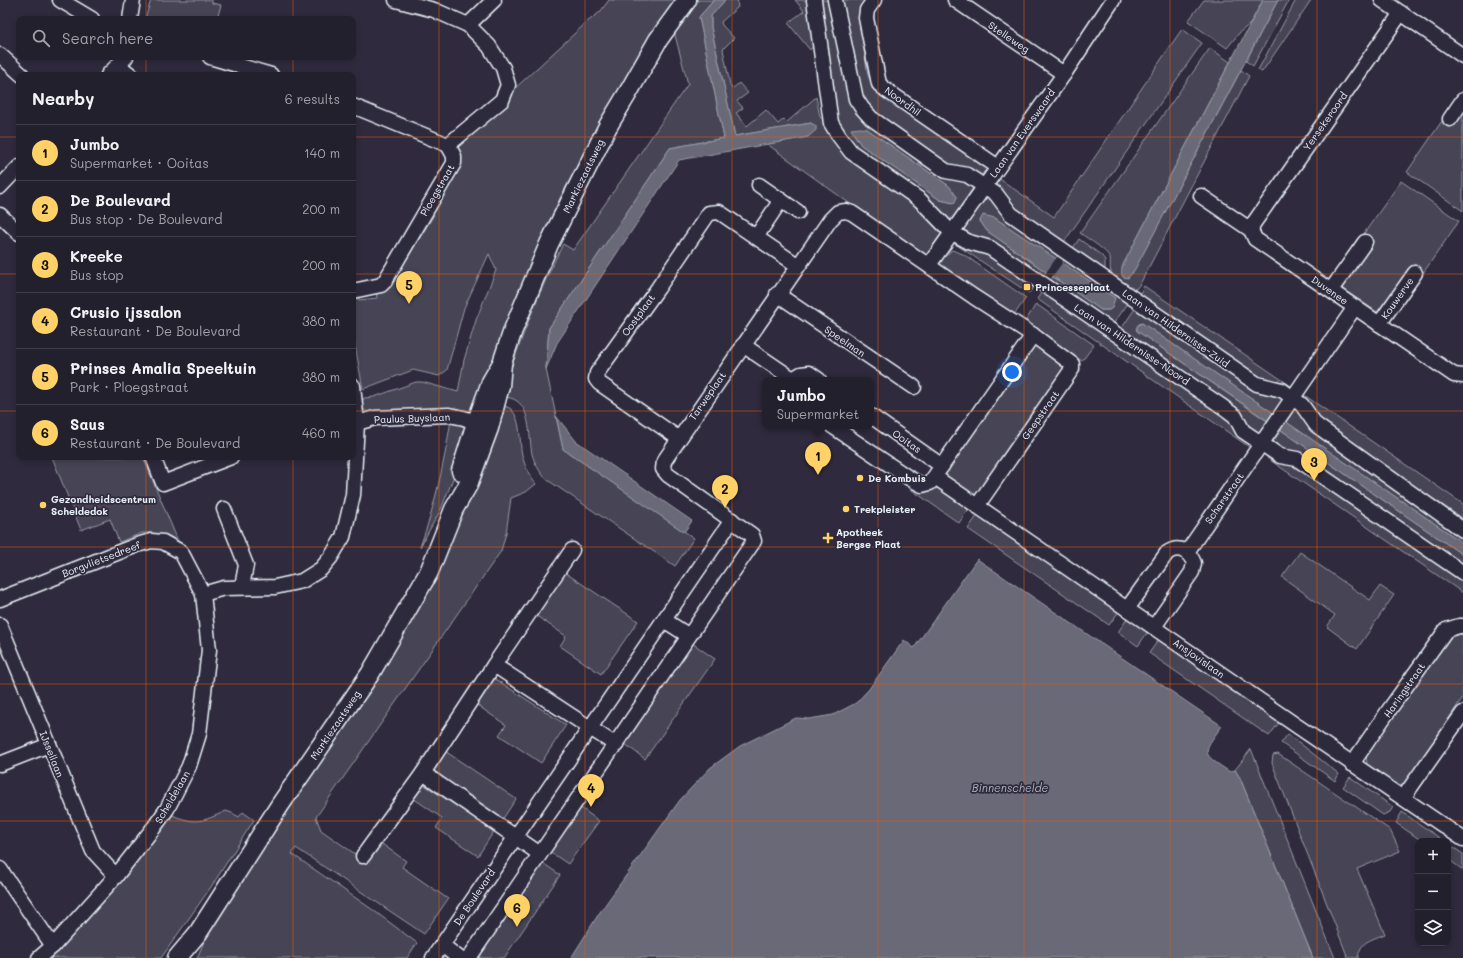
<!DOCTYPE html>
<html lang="en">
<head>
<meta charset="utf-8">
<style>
	body { margin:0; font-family:Mali,sans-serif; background:#2b2836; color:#f1f3f6 }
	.controls { position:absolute; right:12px; bottom:12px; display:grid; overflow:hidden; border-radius:8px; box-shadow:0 2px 6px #0003 }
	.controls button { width:36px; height:36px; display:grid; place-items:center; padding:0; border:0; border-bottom:1px solid #403e4a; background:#23202e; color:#f1f3f6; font:20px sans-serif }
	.you { position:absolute; left:1012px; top:372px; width:14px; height:14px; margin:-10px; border:3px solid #fff; border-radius:50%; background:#1a73e8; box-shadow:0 0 0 6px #1a73e833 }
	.badge { display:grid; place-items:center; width:26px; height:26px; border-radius:50%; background:#ffd166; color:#111; font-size:13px; font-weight:700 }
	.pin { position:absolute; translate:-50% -33px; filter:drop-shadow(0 1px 2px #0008) }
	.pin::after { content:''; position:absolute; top:21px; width:14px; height:12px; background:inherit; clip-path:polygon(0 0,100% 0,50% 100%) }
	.popup { position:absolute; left:762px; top:377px; width:112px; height:52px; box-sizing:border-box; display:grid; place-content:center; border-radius:8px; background:#23202e; filter:drop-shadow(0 1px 3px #0005); font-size:13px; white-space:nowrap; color:#a3a3aa }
	.popup b { font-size:15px; color:#f1f3f6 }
	.popup::after { content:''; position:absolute; left:50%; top:100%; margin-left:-8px; border:8px solid transparent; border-top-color:#23202e }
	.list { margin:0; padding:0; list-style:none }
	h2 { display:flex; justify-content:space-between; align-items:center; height:52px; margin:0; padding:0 16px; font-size:17px }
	h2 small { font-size:13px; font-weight:400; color:#a3a3aa }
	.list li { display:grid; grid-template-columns:26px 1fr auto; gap:12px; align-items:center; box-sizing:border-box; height:56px; padding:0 16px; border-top:1px solid #403e4a }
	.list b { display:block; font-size:15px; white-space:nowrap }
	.list p { margin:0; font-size:13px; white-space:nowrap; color:#a3a3aa }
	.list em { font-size:13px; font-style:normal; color:#a3a3aa }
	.icon { flex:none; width:22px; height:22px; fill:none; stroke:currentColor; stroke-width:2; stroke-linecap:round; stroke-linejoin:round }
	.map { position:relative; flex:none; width:1463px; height:958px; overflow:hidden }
	.search { position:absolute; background:#23202e; box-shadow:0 2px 6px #0003; left:16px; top:16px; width:340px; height:44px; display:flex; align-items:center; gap:10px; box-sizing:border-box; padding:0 14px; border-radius:8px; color:#a3a3aa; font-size:15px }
	.panel { position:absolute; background:#23202e; box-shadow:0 2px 6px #0003; left:16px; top:72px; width:340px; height:388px; border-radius:8px }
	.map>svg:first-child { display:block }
	.green { fill:#464455; stroke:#979aa6; fill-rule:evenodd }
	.water { fill:#696978; stroke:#9c9fab }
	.pier { fill:#2f2a3d }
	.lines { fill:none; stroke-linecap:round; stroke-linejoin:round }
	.minor-casing { stroke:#e8f1f8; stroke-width:17 }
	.major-casing { stroke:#e8f1f8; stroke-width:21 }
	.minor { stroke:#2f2a3d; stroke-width:14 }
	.major { stroke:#2f2a3d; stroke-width:18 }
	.grid { fill:none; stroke:#e8590c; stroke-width:1; stroke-opacity:0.55 }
	.poi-dot { fill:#ffd166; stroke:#2f2a3d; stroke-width:1.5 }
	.labels { text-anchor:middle; stroke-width:3.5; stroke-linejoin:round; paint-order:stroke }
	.street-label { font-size:10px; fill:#e8f1f8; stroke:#2f2a3d }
	.poi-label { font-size:10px; font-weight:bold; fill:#e8f1f8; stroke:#2f2a3d; text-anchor:start }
	.water-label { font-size:11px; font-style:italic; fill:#afb4be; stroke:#2f2a3d }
</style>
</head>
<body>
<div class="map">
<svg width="1463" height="958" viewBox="0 0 1463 958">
	<rect width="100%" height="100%" fill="#2f2a3d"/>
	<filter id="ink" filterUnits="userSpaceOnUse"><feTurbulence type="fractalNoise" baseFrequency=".025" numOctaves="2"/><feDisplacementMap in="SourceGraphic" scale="8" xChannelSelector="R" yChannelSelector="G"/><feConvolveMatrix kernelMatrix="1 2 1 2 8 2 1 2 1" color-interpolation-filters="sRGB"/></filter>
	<g filter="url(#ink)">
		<g class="green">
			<polygon points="151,0 212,0 212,3 221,5 217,19 145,19"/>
			<path d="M609 0H676L594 137 560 198 524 281 481 399 472 412 468 413 371 414C365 411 362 409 362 402L364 398 374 397 416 382H422L458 392 464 360 476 320 496 270 489 254 464 308 447 370 439 376 413 370 363 389 353 334V295L358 294 359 300 377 298 376 290 386 287 395 278 434 215 431 212 459 156 458 147 462 141 512 91 587 22 600 12Z"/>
			<path d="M693 0H714L699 17 724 138 670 148 549 328 546 369 563 449 694 538 675 566 546 479C539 471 535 464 532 454 529 439 531 411 517 401 513 398 506 397 502 396 519 343 538 293 563 244L573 250 688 84 673 28Z"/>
			<polygon points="725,0 739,0 737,2 738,7 721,22 722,25 734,38 723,49 730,85 732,89 739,83 748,93 737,101 743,108 736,113 747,126 766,110 778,124 784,119 787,122 816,97 820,117 923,208 942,233 927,256 849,203 767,144 808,137 811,123 735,136 711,27 711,16"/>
			<polygon points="795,0 810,0 816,42 810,50 788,23 804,11"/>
			<path d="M818 0H832L855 103 976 184 949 223 854 150 839 131ZM867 129 949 186 957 197 954 203 940 200 861 145 853 133Z"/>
			<polygon points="842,0 866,0 861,30 868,76 877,90 886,99 988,167 981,176 952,167 874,114 864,100 860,89"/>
			<polygon points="1204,0 1263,0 1250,24 1240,32 1227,48 1188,21"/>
			<polygon points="1278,0 1289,0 1253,66 1246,61"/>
			<polygon points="1296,0 1311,0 1262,72 1258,70"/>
			<polygon points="1182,29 1202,43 1062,245 1015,212 992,184 997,177 1054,217"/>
			<path d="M1210 48 1230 62 1123 265 1132 274 1241 70 1249 76 1140 284 1136 289H1133L1112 274C1109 269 1111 264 1110 258 1107 250 1088 239 1080 233Z"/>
			<polygon points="1463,114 1463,211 1407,172 1444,118 1456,124"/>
			<polygon points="1401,181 1459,221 1419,279 1380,314 1340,287 1360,239"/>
			<polygon points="989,194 1060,253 1055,259 995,218 981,219 980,221 987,231 1046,272 1042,278 965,234 961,229 984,195"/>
			<polygon points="1079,239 1101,255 1105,260 1105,274 1071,251"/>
			<polygon points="955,241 989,254 1035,285 1029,293 955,244 954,242"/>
			<polygon points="952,250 963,254 1026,298 1014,315 937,263"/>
			<polygon points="1066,257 1129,302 1111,327 1048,283 1053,277 1101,310 1109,310 1112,308 1114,298 1062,263"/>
			<polygon points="1144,286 1294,388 1293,390 1256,377 1138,297"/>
			<polygon points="1043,290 1226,416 1255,446 1252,449 1037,299"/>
			<polygon points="1036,304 1094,345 1082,361 1025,322"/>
			<polygon points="1136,307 1288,398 1276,415 1142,323 1139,324 1136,329 1137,331 1267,421 1259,433 1253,434 1119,332"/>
			<polygon points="1035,344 1068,366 976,500 946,476 946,470"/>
			<polygon points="1304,395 1463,504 1463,519 1332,430 1323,422 1303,398"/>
			<path d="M500 405C503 406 509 407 511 409 522 420 519 442 522 455 525 466 529 476 536 484L526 492 511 498 506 533 501 551 316 817 321 830 365 861 379 842 406 861 402 867 448 899 424 934 296 848 292 854 373 910 417 943 407 958H197L213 921 434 578 467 504 491 435Z"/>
			<polygon points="1299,408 1463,530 1463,543 1286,422 1295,409"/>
			<path d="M451 420 461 422 467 427 456 471 441 509 420 547C435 506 444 463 451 420Z"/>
			<polygon points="1281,430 1463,555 1463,568 1281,451 1272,443"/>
			<polygon points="1269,454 1298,463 1456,575 1463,584 1463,593 1267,458"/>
			<polygon points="52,457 143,457 178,541 152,533 142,533 119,542 110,519 81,530"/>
			<path d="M910 487C928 500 929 485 943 489 949 491 963 503 970 507L959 523 909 488Z"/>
			<polygon points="979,513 1120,610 1109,625 968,529"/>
			<polygon points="1300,552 1370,600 1380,586 1394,595 1357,649 1327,627 1335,615 1282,577"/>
			<polygon points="564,572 638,621 601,674 560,646 566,636 535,615"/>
			<polygon points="1129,616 1149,630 1138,646 1118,632"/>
			<polygon points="1463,634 1463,697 1409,779 1403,786 1397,785 1370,768 1367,764 1366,755 1450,637 1456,635"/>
			<polygon points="1160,638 1281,720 1269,736 1149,653"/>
			<polygon points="692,643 715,659 645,759 625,744"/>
			<polygon points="492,677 566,725 541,763 499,735 506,725 474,703"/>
			<polygon points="1288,734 1339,774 1335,781 1281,743"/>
			<polygon points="442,749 516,799 502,820 427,771"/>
			<polygon points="1251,749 1335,958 1313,958 1240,778 1235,770"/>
			<path d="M1278 754 1390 830 1400 851 1357 869 1385 934C1371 940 1360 941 1358 958H1348L1272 763 1273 755Z"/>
			<polygon points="1350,777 1393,807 1390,812 1383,815 1343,787"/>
			<polygon points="420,782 494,831 478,856 436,828 442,818 410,796"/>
			<polygon points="581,808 599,821 568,864 550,852"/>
			<path d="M226 811 232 813 239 817 243 812 254 820 211 887 161 958H46L170 814C195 825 202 822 226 811Z"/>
			<polygon points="1402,812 1444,841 1422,841 1396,823"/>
			<polygon points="1448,844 1463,854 1463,870 1448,859"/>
			<polygon points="540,861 560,875 504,958 474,958"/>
		</g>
		<g class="water">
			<polygon points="714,0 725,0 711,16 711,27 735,136 811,123 816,126 816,130 808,137 679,160 557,343 546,369 549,328 670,148 724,138 699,17"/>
			<path d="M1263 0H1278L1135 269 1128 278 1123 277C1120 273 1122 266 1125 261Z"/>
			<polygon points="861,128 867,129 949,186 957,197 954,203 940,200 861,145 851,129"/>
			<polygon points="983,215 995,218 1115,298 1112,308 1109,310 1101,310 987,231 980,221"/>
			<polygon points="1142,323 1463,543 1463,555 1137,331 1137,326"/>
			<polygon points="556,416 576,441 692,521 684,532 563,449"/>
			<path d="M977 559 1222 726C1201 754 1201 753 1230 772L1235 770 1240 778 1313 958H571L600 912 680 800 710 768 740 746 796 718 809 719 833 715 856 703 869 689 904 640 914 648Z"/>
		</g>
		<polygon class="pier" points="1057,257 1063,262 1051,278 1045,274"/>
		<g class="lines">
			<g class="minor-casing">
				<g id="minor">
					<polyline points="60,0 92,19"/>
					<polyline points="396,0 434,10 468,25 489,46 503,68 508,85 502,100 448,145"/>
					<polyline points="814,0 831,123 839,136 851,152 920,200 951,232 969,242 990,248 1223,407 1235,416 1243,431 1280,456 1297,459 1463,573"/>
					<polyline points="835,0 856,99 862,108 871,118 946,171 967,175 996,194 1011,214 1257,384 1282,390 1302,405 1316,425 1463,530"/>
					<polyline points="874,0 867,10 866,18 879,84 886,90 998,167"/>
					<polyline points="955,0 1064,74"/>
					<polyline points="1382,0 1463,56"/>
					<polyline points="130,19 133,0"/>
					<polyline points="468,25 494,0"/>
					<polyline points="0,55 22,75"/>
					<polyline points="210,57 271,75"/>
					<polyline points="118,65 131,75"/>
					<polyline points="108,75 126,57"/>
					<polyline points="353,106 448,145"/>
					<polyline points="1450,119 1463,100"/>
					<polyline points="759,185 798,212"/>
					<polyline points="0,187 19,167"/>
					<polyline points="1201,196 1251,230 1255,239 1454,375 1463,376"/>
					<polyline points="0,215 19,233"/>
					<polyline points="1251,230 1253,224 1401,13"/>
					<polyline points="756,237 781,200"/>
					<polyline points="929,265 1064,74 1113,0"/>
					<polyline points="1331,290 1365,242"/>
					<polyline points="353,291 381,285 385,281 454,163 454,156 448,145"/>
					<polyline points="777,294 914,387"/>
					<polyline points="1379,324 1415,273"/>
					<polyline points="743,345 793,379 801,374 809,373 819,380"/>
					<polyline points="871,416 942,466"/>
					<polyline points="353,424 375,418 449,415 464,418 485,426"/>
					<polyline points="832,426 909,478 922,485 930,483 1033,335"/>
					<polyline points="678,438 599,383 596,379 597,373 658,288 709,213 719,212 797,265"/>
					<polyline points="153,457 163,483 231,457"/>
					<polyline points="935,477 1297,726 1463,839"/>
					<polyline points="224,509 246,565 242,587"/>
					<polyline points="1187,552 1355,307"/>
					<polyline points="203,594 224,588 275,587 302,581 321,569 331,557 343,537 353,495 357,423 353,386"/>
					<polyline points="0,599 137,545 151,541 163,542 181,552 203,594 209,650 199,734 189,766 167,809 155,826 116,876 53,946 39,958"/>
					<path d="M1127 609 1167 553C1179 545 1189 551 1194 563L1192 572 1154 627"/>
					<polyline points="664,620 689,636"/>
					<polyline points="0,625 93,851 116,876"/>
					<polyline points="494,665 572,550"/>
					<polyline points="0,764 49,745"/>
					<polyline points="1352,764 1389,710 1446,630 1459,626 1463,626"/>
					<polyline points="1403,798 1463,713"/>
					<polyline points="540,854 423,773 494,665 616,745"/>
					<polyline points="363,856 423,773"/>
					<polyline points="0,869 53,946"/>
					<polyline points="442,945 459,958"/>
					<polyline points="433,958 732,520"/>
					<polyline points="469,958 754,541 752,535 668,475 663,469 664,461 830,220 838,212 846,211 852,213 974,297 1033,335 1072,364 1072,369 977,506"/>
				</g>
			</g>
			<g class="major-casing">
				<g id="major">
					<polyline points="461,471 476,423 491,382 502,363 513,330 549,244 608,126 629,91 658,40 687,0"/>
					<polyline points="177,958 198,933 280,805 370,674 429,572 454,509 468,485 489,428 500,386 502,363"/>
				</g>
			</g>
			<use href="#minor" class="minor"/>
			<use href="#major" class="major"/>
		</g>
	</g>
	<path class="grid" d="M146 0V19M293 0V19M439 0V958M585 0V958M732 0V958M878 0V958M1024 0V958M1170 0V958M1317 0V958M146 57V75M293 57V75M0 137H19M353 137H1463M0 274H19M353 274H1463M0 411H19M353 411H1463M146 457V958M293 457V958M0 547H1463M0 684H1463M0 821H1463"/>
	<g class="poi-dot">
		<rect x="1023" y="283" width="8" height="8" rx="2"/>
		<circle cx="860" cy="478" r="4"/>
		<circle cx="43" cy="505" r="4"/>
		<circle cx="846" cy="509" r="4"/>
		<path d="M826 532h4v4h4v4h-4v4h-4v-4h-4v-4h4z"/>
	</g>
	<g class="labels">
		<g class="street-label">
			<text transform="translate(1009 37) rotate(34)" y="4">Stelleweg</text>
			<text transform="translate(903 101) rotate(36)" y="4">Noordhil</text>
			<text transform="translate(1325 121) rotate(-55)" y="4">Yersekeroord</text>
			<text transform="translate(1022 133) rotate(-55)" y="4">Laan van Everswaard</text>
			<text transform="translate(583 176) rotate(-64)" y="4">Markiezaatsweg</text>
			<text transform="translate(437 190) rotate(-60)" y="4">Ploegstraat</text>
			<text transform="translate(1330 290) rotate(35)" y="4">Duvenee</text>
			<text transform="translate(1397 298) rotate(-55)" y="4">Kouwerve</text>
			<text transform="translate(638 315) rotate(-54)" y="4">Oostplaat</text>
			<text transform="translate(1176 328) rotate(35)" y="4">Laan van Hildernisse-Zuid</text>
			<text transform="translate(845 341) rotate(34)" y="4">Speelman</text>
			<text transform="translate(1132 344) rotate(34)" y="4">Laan van Hildernisse-Noord</text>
			<text transform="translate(707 396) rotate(-55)" y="4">Tarweplaat</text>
			<text transform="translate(1040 415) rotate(-55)" y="4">Geepstraat</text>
			<text transform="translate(412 418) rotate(-2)" y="4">Paulus Buyslaan</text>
			<text transform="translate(907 441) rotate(35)" y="4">Ooitas</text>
			<text transform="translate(1224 498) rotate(-55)" y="4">Scharstraat</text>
			<text transform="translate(101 559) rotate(-21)" y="4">Borgvlietsedreef</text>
			<text transform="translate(1199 658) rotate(35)" y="4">Ansjovislaan</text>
			<text transform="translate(1404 690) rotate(-55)" y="4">Haringstraat</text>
			<text transform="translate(335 725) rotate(-56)" y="4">Markiezaatsweg</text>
			<text transform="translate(52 754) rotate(68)" y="4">IJssellaan</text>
			<text transform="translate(172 797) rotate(-60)" y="4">Scheldelaan</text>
			<text transform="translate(474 897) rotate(-56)" y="4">De Boulevard</text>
		</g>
		<g class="poi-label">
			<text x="1035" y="291">Princesseplaat</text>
			<text x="868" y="482">De Kombuis</text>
			<text x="51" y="503">Gezondheidscentrum<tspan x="51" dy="12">Scheldedok</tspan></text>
			<text x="854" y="513">Trekpleister</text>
			<text x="836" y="536">Apotheek<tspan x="836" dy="12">Bergse Plaat</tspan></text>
		</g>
		<g class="water-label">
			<text x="1010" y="792">Binnenschelde</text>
		</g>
	</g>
</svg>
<div class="controls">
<button>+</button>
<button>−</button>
<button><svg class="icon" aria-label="layers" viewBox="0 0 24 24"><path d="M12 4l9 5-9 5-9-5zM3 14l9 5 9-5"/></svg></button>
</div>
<div class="you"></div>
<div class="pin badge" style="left:818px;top:475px">1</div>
<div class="popup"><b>Jumbo</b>Supermarket</div>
<div class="pin badge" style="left:725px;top:508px">2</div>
<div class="pin badge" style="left:1314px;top:481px">3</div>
<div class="pin badge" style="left:591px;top:807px">4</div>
<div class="pin badge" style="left:409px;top:304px">5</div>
<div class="pin badge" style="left:517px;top:927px">6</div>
<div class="search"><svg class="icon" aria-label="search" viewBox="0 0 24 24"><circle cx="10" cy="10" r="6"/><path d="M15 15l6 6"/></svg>Search here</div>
<section class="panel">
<h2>Nearby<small>6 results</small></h2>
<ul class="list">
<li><span class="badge">1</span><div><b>Jumbo</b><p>Supermarket · Ooitas</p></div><em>140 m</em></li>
<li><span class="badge">2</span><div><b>De Boulevard</b><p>Bus stop · De Boulevard</p></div><em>200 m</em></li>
<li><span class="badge">3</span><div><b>Kreeke</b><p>Bus stop</p></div><em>200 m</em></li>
<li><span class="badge">4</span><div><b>Crusio ijssalon</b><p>Restaurant · De Boulevard</p></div><em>380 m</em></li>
<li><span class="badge">5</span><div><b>Prinses Amalia Speeltuin</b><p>Park · Ploegstraat</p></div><em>380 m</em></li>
<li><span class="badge">6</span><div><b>Saus</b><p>Restaurant · De Boulevard</p></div><em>460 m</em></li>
</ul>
</section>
</div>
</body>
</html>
